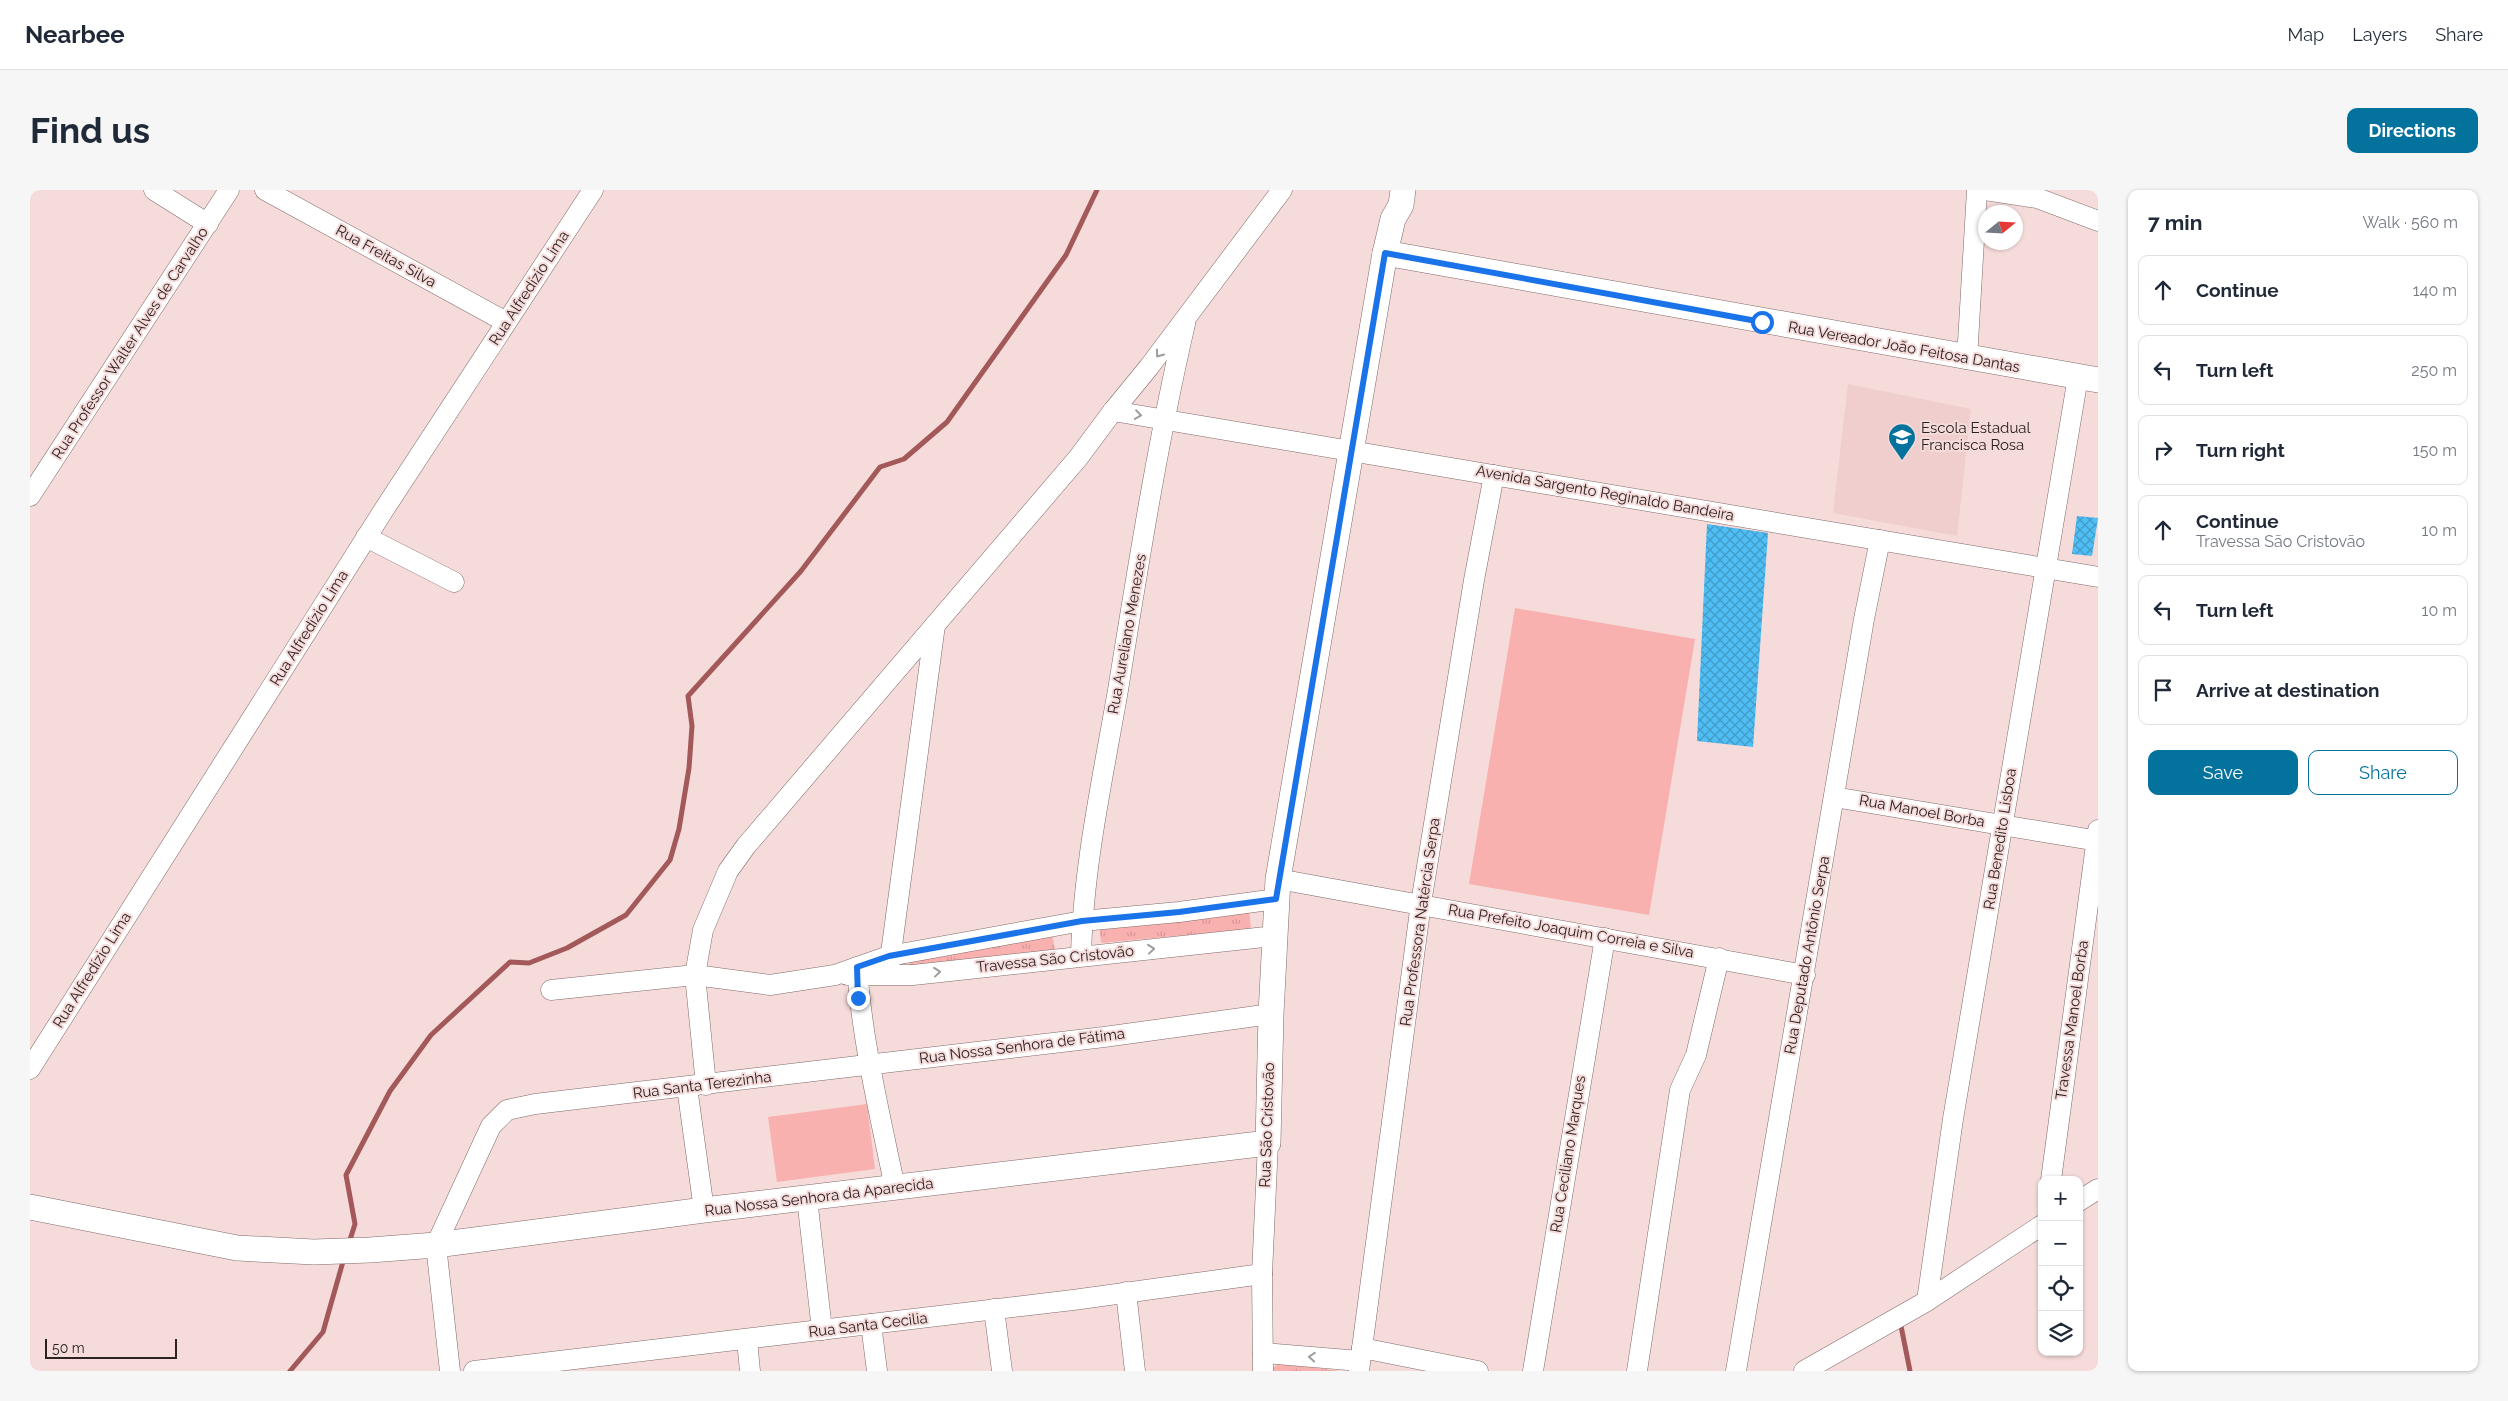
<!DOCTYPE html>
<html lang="en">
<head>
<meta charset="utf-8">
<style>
	body { margin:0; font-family:Raleway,sans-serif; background:#f6f6f7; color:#1f2937 }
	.controls { position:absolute; right:15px; bottom:15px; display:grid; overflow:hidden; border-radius:10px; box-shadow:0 1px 4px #0004 }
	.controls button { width:45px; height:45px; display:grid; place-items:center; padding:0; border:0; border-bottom:1px solid #e0e1e3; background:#fff; color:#1f2937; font:25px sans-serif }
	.compass { position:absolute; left:1948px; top:15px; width:45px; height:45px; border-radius:50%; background:#fff; box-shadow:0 1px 4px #0004; rotate:72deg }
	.scale { position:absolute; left:15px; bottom:12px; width:132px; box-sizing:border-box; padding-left:5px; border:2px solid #2c2222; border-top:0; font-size:14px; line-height:18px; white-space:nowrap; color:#2c2222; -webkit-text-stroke:4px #f5dbda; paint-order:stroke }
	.stop { position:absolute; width:15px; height:15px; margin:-11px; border:4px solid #1a73e8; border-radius:50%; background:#fff }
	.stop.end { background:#1a73e8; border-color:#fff; box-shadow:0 1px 5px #0008 }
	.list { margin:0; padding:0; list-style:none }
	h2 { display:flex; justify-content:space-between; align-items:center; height:65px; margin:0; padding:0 20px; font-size:21px }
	h2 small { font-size:16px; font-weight:400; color:#747a83 }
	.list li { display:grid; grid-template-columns:32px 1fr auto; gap:15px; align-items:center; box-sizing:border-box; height:70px; margin:0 10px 10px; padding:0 10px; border:1px solid #e0e1e3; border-radius:10px }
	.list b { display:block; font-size:19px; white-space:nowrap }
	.list p { margin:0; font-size:16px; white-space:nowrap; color:#747a83 }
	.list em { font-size:16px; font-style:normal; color:#747a83 }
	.actions { display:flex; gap:10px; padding:15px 20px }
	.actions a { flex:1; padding:11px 0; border:1px solid #03739e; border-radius:10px; text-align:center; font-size:18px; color:#03739e }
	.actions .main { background:#03739e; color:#fff }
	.icon { flex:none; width:28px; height:28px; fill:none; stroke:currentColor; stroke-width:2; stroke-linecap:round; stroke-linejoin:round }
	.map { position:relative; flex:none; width:2068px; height:1181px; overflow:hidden; border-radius:10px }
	header { display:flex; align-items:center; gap:30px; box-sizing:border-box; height:70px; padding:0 25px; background:#fff; border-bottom:1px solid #e0e1e3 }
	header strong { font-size:24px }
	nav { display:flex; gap:28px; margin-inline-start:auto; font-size:18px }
	.intro { display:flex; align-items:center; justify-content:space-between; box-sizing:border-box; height:120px; padding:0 30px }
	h1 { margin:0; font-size:35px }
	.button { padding:12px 22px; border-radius:10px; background:#03739e; color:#fff; font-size:18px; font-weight:700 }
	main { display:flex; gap:30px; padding:0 30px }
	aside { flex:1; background:#fff; border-radius:10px; box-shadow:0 1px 4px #0004 }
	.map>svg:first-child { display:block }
	.built { fill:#f0cecd }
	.grass { fill:url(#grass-tufts) }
	.garden { fill:#f9b1af }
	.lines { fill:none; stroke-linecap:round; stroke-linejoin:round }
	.stream { stroke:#a3595a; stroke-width:5 }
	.building { fill:url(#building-cross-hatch) }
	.minor-casing { stroke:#806a69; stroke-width:21 }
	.tertiary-casing { stroke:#806a69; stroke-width:26 }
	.minor { stroke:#fff; stroke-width:20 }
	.tertiary { stroke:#fff; stroke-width:25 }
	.oneway { stroke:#a09c9c }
	.route { stroke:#1a73e8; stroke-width:6 }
	.labels { text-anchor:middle; stroke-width:4; stroke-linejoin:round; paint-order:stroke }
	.street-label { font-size:15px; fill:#2c2222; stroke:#f5dbda }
	.poi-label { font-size:15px; fill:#2c2222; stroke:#f5dbda; text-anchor:start }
</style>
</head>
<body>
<header>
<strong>Nearbee</strong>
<nav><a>Map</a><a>Layers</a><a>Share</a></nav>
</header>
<div class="intro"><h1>Find us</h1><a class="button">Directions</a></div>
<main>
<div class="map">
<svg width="2068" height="1181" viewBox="0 0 2068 1181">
	<defs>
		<pattern id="grass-tufts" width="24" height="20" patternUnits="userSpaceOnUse" patternTransform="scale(1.25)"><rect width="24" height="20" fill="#f9b1af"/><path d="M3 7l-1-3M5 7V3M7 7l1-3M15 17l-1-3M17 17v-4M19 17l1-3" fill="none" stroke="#d69896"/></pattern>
		<pattern id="building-cross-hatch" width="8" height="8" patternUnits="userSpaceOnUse" patternTransform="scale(1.25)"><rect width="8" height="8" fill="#4fbef5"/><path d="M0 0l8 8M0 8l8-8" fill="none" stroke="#429ac6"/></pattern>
	</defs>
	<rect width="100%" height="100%" fill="#f5dbda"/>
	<polygon class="built" points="1818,194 1941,219 1927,346 1803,323"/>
	<g class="grass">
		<polygon points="1219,719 1221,739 1071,753 1069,733"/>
		<polygon points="1022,743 1025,760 881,782 878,765"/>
		<polygon points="1250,1173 1310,1181 1238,1181"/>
	</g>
	<g class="garden">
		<polygon points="1485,418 1665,449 1619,725 1439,694"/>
		<polygon points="837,914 845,979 747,992 738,927"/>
	</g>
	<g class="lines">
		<g class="stream">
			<polyline points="319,1053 325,1034 316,985 360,901 401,845 480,772 499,773 537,758 596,725 640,670 649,639 659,578 662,536 658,506 771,381 850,277 874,269 917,232 1036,65 1067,0"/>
			<polyline points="1871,1136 1880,1181"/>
			<polyline points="260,1181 293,1142 314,1068"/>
		</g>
	</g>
	<g class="building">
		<polygon points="2047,326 2068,328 2062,366 2042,364"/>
		<polygon points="1677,334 1738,343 1723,557 1667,551"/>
	</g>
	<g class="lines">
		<g class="minor-casing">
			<g id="minor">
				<polyline points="124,0 178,34"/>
				<polyline points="235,0 476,132"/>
				<polyline points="1955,0 2007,8 2068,31"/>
				<polyline points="1937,169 1947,0"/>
				<polyline points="1083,221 2068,387"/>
				<polyline points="0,306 199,0"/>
				<polyline points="336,347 424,392"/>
				<polyline points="1804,607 2068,651"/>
				<polyline points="1248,689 1775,785"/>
				<path d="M1051 766C1053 677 1073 587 1088 500 1108 377 1127 255 1155 134"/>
				<path d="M827 777C832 852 850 925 865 998"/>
				<polyline points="859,778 905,435"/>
				<polyline points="817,785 883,785 1244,746"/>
				<polyline points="521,800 665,785 740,795 805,785 859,766 1052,731 1149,722 1246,709"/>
				<polyline points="0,879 355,318 563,0"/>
				<polyline points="676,895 665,785 673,740 698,681 716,656 1048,268 1083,221 1119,177 1252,0"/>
				<polyline points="657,897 674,1020"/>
				<polyline points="2021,990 2068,640"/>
				<polyline points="777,1008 792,1140"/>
				<polyline points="2049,1011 2068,999"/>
				<polyline points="1096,1102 1105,1181"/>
				<polyline points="1897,1111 1923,929 2048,187"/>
				<polyline points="964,1119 972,1181"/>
				<polyline points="841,1134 847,1181"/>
				<polyline points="717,1150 720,1181"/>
				<polyline points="1332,1158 1448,1181"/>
				<polyline points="1233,1163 1330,1171"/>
				<polyline points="420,1181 406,1055 461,936 477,920 505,914 1074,847 1241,824"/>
				<polyline points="444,1181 1043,1110 1232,1084"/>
				<polyline points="1233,1181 1232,1084 1238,953"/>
				<polyline points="1329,1181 1391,713 1444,390 1464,285"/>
				<polyline points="1503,1181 1575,748"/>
				<polyline points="1607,1181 1650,900 1666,865 1689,768"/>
				<polyline points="1706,1181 1834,429 1850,350"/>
				<polyline points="1774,1181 1897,1111 2012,1035"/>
			</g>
		</g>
		<g class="tertiary-casing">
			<g id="tertiary">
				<polyline points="1355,63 2068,190"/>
				<polyline points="0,1017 207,1058 284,1062 340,1060 406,1055 674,1020 1238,953 1241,824 1248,689 1355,63 1363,29 1371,15 1373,0"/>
			</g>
		</g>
		<use href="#minor" class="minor"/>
		<use href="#tertiary" class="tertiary"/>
	</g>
	<defs><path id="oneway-chevron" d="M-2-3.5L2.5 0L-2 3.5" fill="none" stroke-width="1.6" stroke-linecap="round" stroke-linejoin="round" transform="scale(1.25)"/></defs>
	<g class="oneway">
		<use href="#oneway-chevron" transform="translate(1129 164) rotate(126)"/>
		<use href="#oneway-chevron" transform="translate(1108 225) rotate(8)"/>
		<use href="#oneway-chevron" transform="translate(1121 759) rotate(-6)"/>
		<use href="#oneway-chevron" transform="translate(907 782) rotate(-6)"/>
		<use href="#oneway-chevron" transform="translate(1282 1167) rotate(-176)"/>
	</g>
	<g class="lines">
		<polyline class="route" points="828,808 827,777 859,766 1052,731 1149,722 1246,709 1355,63 1732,132"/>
	</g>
	<defs>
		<g id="school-pin" transform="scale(1.4375)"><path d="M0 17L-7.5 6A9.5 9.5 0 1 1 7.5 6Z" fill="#03739e" stroke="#f5dbda"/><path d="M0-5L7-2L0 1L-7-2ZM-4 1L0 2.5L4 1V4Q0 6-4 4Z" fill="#fff"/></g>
	</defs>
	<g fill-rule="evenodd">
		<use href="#school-pin" x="1872" y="247"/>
	</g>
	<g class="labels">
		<g class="street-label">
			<text transform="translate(356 66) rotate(29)" y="5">Rua Freitas Silva</text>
			<text transform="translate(499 98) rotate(-57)" y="5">Rua Alfredízio Lima</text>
			<text transform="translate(100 153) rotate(-57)" y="5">Rua Professor Walter Alves de Carvalho</text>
			<text transform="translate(1874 157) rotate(10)" y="5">Rua Vereador João Feitosa Dantas</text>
			<text transform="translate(1575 303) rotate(10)" y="5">Avenida Sargento Reginaldo Bandeira</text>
			<text transform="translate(279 438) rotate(-58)" y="5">Rua Alfredízio Lima</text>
			<text transform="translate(1097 444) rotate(-80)" y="5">Rua Aureliano Menezes</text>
			<text transform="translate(1892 621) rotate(10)" y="5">Rua Manoel Borba</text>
			<text transform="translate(1970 649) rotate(-81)" y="5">Rua Benedito Lisboa</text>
			<text transform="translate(1390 732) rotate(-82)" y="5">Rua Professora Natércia Serpa</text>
			<text transform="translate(1541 741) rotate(10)" y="5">Rua Prefeito Joaquim Correia e Silva</text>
			<text transform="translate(1777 765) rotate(-80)" y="5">Rua Deputado Antônio Serpa</text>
			<text transform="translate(1025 769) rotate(-6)" y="5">Travessa São Cristovão</text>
			<text transform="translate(62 780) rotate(-58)" y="5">Rua Alfredízio Lima</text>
			<text transform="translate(2042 830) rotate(-82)" y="5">Travessa Manoel Borba</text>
			<text transform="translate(992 856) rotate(-7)" y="5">Rua Nossa Senhora de Fátima</text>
			<text transform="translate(672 895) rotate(-7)" y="5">Rua Santa Terezinha</text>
			<text transform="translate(1237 935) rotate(-88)" y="5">Rua São Cristovão</text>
			<text transform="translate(1538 964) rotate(-81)" y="5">Rua Ceciliano Marques</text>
			<text transform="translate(789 1007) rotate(-7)" y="5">Rua Nossa Senhora da Aparecida</text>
			<text transform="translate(838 1135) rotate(-7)" y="5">Rua Santa Cecilia</text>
		</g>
		<g class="poi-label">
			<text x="1891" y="243">Escola Estadual<tspan x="1891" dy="17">Francisca Rosa</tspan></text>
		</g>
	</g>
</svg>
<div class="controls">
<button>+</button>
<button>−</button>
<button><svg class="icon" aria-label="locate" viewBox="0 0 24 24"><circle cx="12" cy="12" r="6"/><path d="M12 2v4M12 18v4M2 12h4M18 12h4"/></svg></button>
<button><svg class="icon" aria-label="layers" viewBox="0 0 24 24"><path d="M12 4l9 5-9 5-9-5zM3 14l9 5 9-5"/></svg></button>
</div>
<svg class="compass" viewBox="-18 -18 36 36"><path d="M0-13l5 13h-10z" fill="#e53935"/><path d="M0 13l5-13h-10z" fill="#747a83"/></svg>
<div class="scale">50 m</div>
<div class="stop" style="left:1732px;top:132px"></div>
<div class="stop end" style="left:828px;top:808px"></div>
</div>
<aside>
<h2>7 min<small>Walk · 560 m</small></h2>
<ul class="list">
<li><svg class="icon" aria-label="ahead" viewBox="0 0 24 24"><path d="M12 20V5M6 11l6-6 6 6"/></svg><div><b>Continue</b></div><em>140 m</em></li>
<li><svg class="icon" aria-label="left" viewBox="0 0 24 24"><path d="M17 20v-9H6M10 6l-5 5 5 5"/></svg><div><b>Turn left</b></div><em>250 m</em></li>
<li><svg class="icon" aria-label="right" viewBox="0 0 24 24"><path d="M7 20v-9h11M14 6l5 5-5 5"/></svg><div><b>Turn right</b></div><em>150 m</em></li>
<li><svg class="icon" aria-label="ahead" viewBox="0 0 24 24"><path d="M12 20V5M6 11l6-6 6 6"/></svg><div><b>Continue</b><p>Travessa São Cristovão</p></div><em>10 m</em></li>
<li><svg class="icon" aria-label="left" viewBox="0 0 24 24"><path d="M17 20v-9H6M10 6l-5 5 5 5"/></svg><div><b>Turn left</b></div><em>10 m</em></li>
<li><svg class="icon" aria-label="arrive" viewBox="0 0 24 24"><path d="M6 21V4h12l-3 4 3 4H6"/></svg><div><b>Arrive at destination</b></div></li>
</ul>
<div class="actions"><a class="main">Save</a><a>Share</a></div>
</aside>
</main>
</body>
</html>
